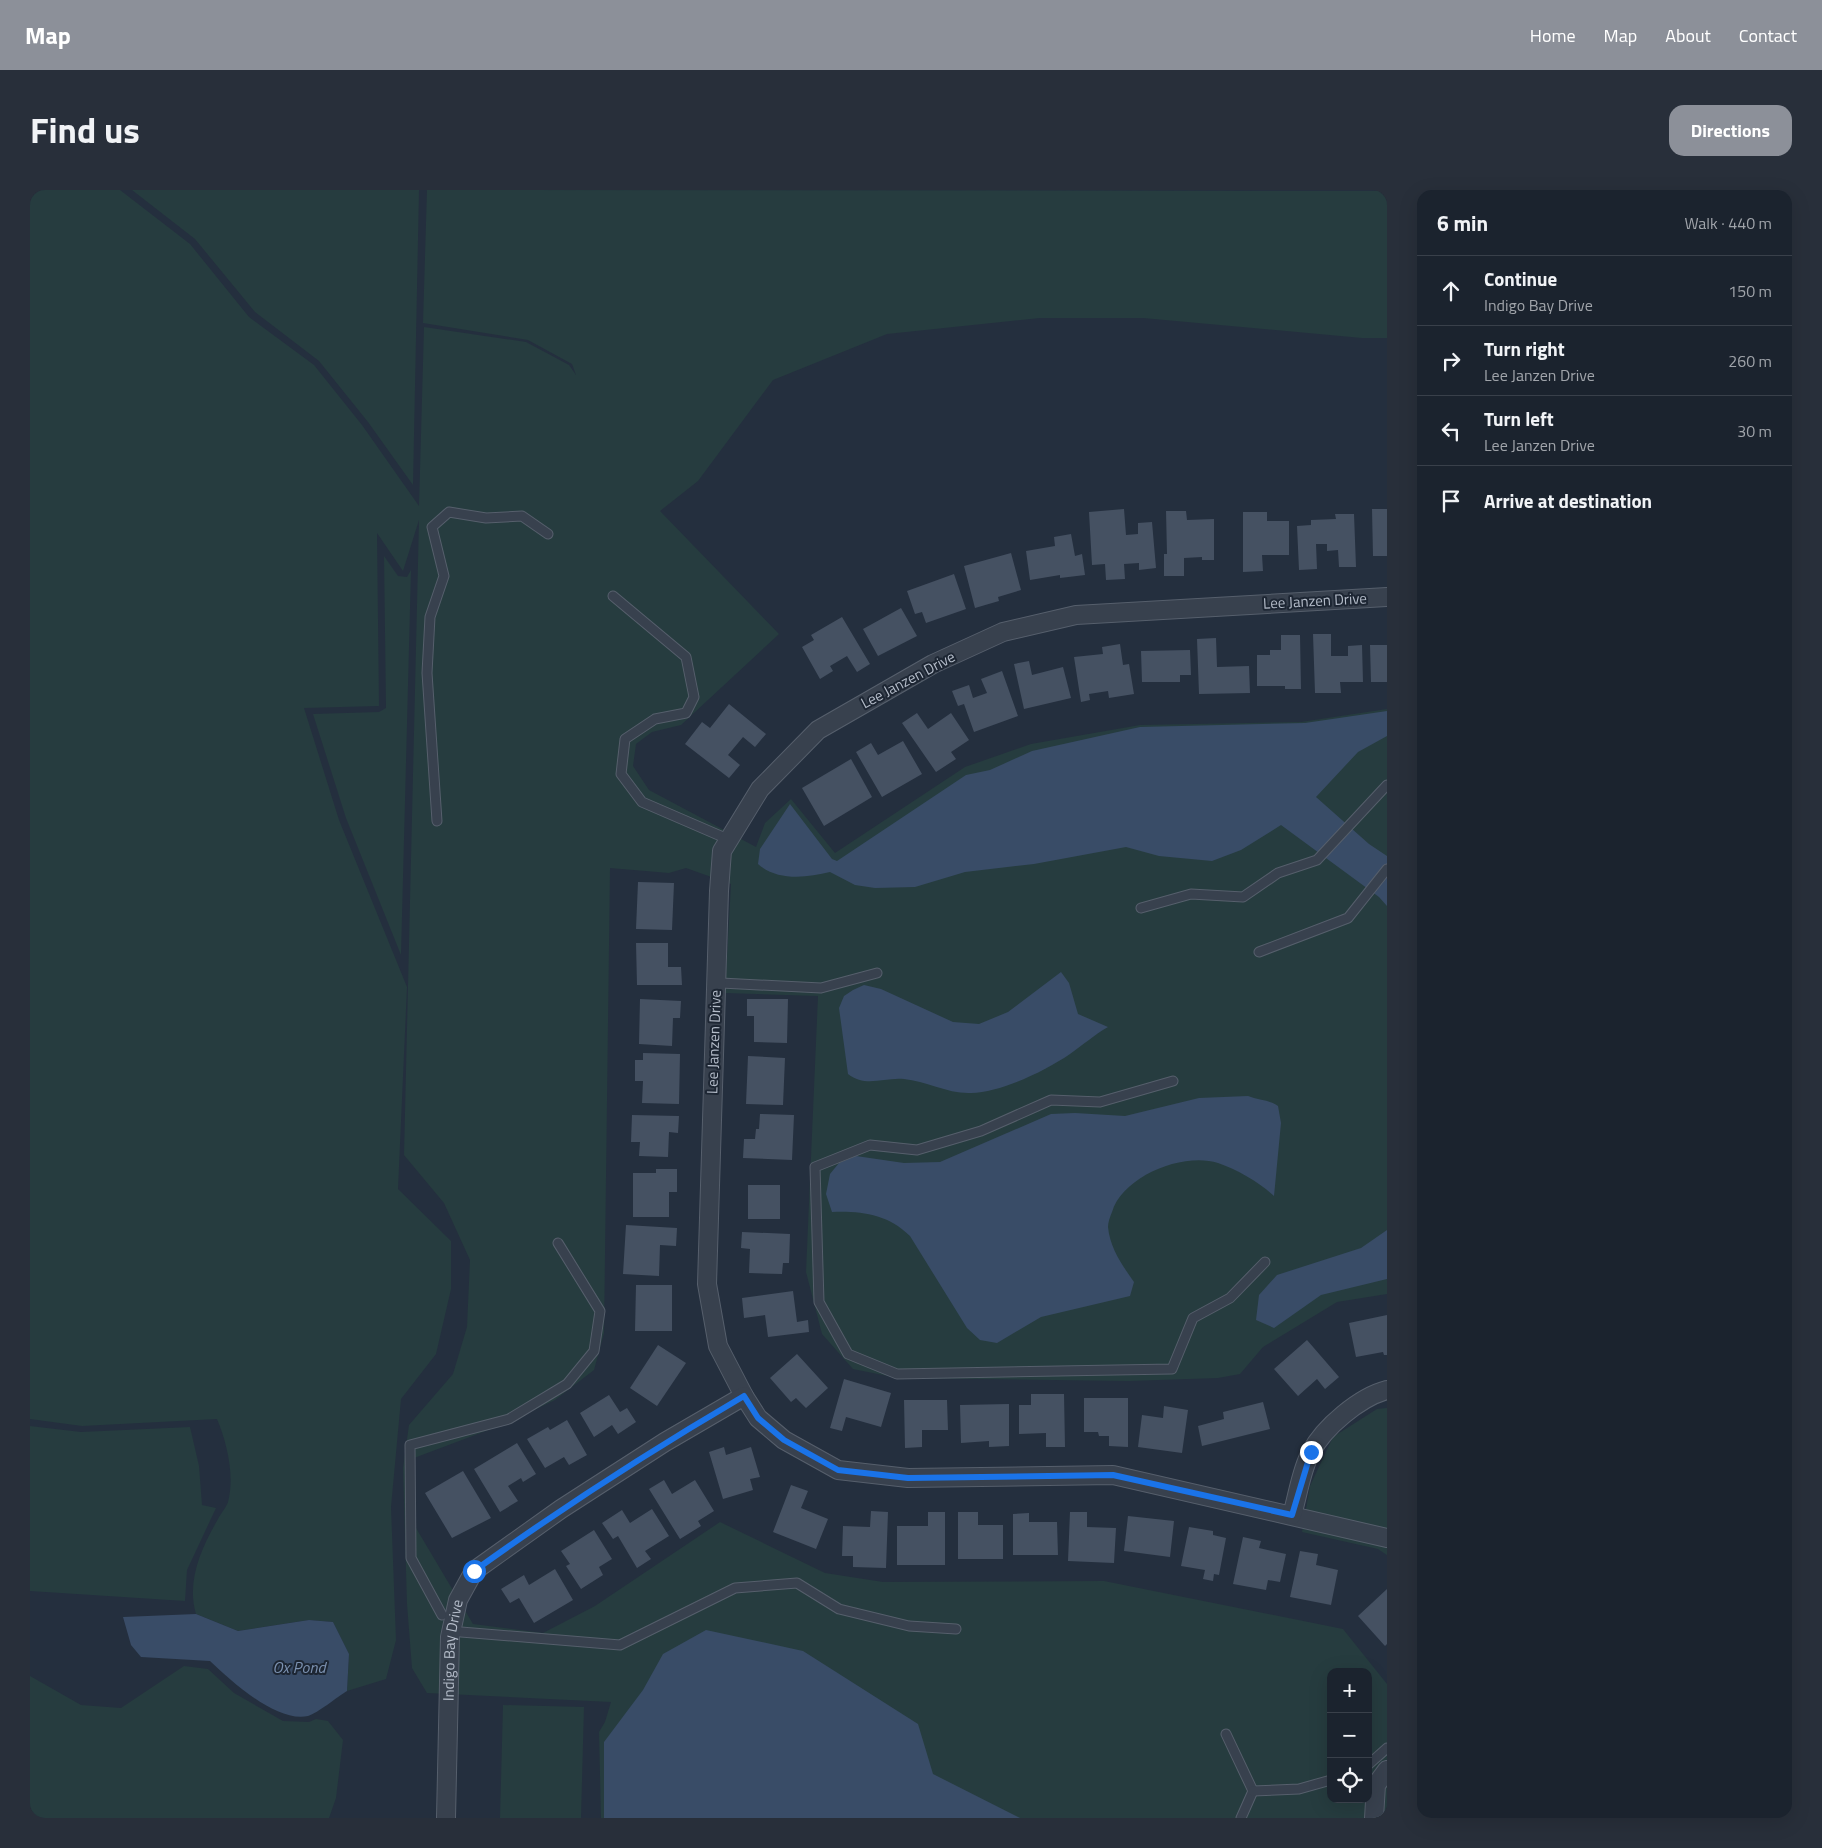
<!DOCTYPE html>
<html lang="en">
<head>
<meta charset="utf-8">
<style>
	body { margin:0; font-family:"Titillium Web",sans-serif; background:#282f3a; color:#f1f3f6 }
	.controls { position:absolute; right:15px; bottom:15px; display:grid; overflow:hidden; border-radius:10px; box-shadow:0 5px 20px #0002 }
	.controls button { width:45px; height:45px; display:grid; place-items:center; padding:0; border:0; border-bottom:1px solid #39404a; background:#1b232e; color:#f1f3f6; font:25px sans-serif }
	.stop { position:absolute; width:15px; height:15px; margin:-11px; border:4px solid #1a73e8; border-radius:50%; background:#fff }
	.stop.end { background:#1a73e8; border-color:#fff; box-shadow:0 1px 5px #0008 }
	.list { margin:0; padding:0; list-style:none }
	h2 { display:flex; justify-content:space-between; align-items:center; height:65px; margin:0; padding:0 20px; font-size:21px }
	h2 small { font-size:16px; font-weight:400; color:#a0a4aa }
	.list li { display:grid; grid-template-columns:32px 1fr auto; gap:15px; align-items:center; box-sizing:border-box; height:70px; padding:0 20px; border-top:1px solid #39404a }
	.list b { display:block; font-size:19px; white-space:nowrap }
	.list p { margin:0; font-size:16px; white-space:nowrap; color:#a0a4aa }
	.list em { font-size:16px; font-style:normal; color:#a0a4aa }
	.icon { flex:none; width:28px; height:28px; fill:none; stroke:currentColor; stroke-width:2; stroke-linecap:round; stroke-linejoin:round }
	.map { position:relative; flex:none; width:1357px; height:1628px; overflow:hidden; border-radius:15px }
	header { display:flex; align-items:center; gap:30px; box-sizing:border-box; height:70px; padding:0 25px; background:#8c9099; color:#fff }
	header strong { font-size:24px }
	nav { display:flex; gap:28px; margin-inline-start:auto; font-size:18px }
	.intro { display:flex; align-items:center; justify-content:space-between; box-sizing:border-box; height:120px; padding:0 30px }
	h1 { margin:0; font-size:35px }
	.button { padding:12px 22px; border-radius:15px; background:#8c9099; color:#fff; font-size:18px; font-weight:700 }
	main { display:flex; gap:30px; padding:0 30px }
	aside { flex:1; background:#1b232e; border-radius:15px; box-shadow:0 5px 20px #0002 }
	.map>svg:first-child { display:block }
	.green { fill:#263c3f; fill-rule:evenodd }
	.water { fill:#394c67 }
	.building { fill:#455162 }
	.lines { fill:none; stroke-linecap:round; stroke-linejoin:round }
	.lane-casing { stroke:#565f6c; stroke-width:11 }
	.street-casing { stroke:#565f6c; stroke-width:20 }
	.lane { stroke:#38414e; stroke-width:9 }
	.street { stroke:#38414e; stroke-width:18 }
	.route { stroke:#1a73e8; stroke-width:6 }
	.labels { text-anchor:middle; stroke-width:4; stroke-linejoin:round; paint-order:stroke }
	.street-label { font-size:15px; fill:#b4bcc9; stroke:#1d2633 }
	.water-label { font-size:16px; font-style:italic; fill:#7c92b1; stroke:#1d2633 }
</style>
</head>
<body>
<header>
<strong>Map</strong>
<nav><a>Home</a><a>Map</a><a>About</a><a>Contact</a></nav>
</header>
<div class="intro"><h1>Find us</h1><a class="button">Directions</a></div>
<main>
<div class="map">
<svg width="1357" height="1628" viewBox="0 0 1357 1628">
	<rect width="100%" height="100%" fill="#242f3e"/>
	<g class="green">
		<path d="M0 0H90L160 54 219 127 284 175 332 235 389 316 394 137 496 152 539 175 546 185 542 174 498 150 393 133 397 0 1357 1V148H1332L1113 128H1010L857 144 743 190 668 291 630 321 749 444 651 535 622 542 606 554 603 576 619 600 726 657 735 633 761 609 805 663 935 577 1001 554 1110 535 1271 532 1357 519V1104L1307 1112 1233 1157 1210 1184 1188 1188 1098 1191 868 1188 823 1179 792 1144 776 1082 788 806 695 803 701 694 656 678 639 683 580 678 574 1143 564 1180 525 1210 477 1233 384 1268 386 1338 443 1434 513 1443 565 1416 690 1332 795 1383 853 1392 1074 1391 1313 1439 1357 1494V1628H571L569 1542 575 1532 581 1512 397 1503 382 1478 377 1414 373 1278 379 1235 423 1184 437 1137 440 1070 414 1013 374 965 389 330 373 381 347 343 349 516 274 518 309 630 377 797 368 999 421 1051V1099L406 1164 371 1209 361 1317 366 1450 356 1489 317 1501 319 1464 303 1432 279 1430 208 1441 166 1424C156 1391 172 1357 188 1329 191 1323 196 1318 198 1312 205 1286 197 1253 187 1229L52 1236 0 1229ZM1301 1482H1338V1609H1301Z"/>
		<polygon points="102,0 389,0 383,295 338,232 289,171 225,122 165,49"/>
		<polygon points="354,366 368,386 377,387 381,380 371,765 316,628 283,524 349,522 356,518"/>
		<polygon points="1357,1218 1357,1365 1348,1359 1272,1342 1280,1296 1303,1247 1347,1219"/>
		<polygon points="0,1236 51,1242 160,1237 169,1276 172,1315 186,1318 157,1380 155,1411 0,1401"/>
		<polygon points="154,1476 178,1479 204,1503 253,1531 279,1532 286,1529 298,1531 313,1550 306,1608 299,1628 0,1628 0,1486 51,1515 91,1518"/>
		<polygon points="473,1515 554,1517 551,1628 470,1628"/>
	</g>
	<g class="water">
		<path d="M1357 521V546L1328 562 1286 607 1339 654 1357 666V716L1349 707 1251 635 1211 660 1182 671 1129 666 1096 657 1004 674 935 682 885 697 845 698 825 695 800 682C776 688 747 691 728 674L730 659 760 614 802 669 807 671 936 585 960 580 1002 561 1110 537 1275 533Z"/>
		<path d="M1031 782 1039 793 1048 824 1078 837C1064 845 1053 855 1040 864 1015 881 972 902 941 903 918 904 896 891 874 889 854 887 836 898 818 884L809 818 814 806 823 800 834 795 851 799 923 832 949 834 978 822Z"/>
		<path d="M1218 906C1228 910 1240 910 1248 916L1251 933 1244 1006C1229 992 1208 980 1188 973 1153 962 1093 986 1082 1022 1080 1027 1078 1032 1078 1037 1080 1058 1092 1075 1104 1092L1100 1106 1011 1127 967 1153 950 1150 937 1138 880 1046C857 1024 832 1021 802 1022L796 1004 800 984 809 973 826 966 874 973 910 972 1021 924 1045 923 1095 926 1169 908Z"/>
		<polygon points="1357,1040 1357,1089 1291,1105 1244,1138 1226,1130 1229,1105 1247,1085 1331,1058"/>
		<path d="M166 1424 208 1441 279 1430 303 1432 319 1464 317 1501C307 1507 288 1523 278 1526 247 1533 201 1491 180 1471L111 1467 101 1455 93 1427Z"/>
		<polygon points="676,1440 773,1461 888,1534 903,1584 990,1628 574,1628 574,1552 613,1500 633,1464"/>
	</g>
	<g class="building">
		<polygon points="1094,319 1096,345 1108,344 1108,333 1122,332 1126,378 1109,380 1109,373 1094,374 1095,389 1076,390 1075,374 1062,375 1059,322"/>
		<polygon points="1342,319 1357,319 1357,366 1343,366"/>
		<polygon points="1136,321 1156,321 1157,330 1184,329 1184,370 1172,370 1172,367 1154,368 1154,386 1134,386 1134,364 1137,364"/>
		<polygon points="1213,322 1237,322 1237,331 1259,331 1259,365 1232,365 1233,381 1213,382"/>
		<polygon points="1305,324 1324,324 1326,377 1309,377 1308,360 1297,361 1297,354 1286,354 1287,379 1269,380 1267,336 1281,335 1281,330 1306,329"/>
		<polygon points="1041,344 1045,366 1052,364 1055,385 1030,388 1030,385 1000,390 996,361 1025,356 1024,347"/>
		<polygon points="981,363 991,400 968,407 969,411 945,418 934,376"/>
		<polygon points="924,384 936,419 896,433 892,422 885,424 877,401"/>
		<polygon points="871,418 887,446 848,466 833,439"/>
		<polygon points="812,427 840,474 827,482 817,466 800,476 803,481 790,489 772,457 784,450 781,445"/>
		<polygon points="1283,444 1301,444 1301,466 1318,466 1318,456 1332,455 1333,492 1310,492 1311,503 1285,503"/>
		<polygon points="1251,445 1270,445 1271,499 1255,499 1255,496 1227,496 1227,465 1240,465 1240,460 1251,460"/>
		<polygon points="1186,448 1187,477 1219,476 1220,503 1169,504 1167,449"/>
		<polygon points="1090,454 1093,475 1099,474 1104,504 1079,508 1078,501 1059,504 1060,510 1051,512 1044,467 1073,464 1072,457"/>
		<polygon points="1340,455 1357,455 1357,492 1341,492"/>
		<polygon points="1160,460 1161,485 1150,485 1150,492 1112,492 1111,461"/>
		<polygon points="999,471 1002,485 1033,477 1041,508 994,519 984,474"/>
		<polygon points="972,481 988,526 944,542 934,514 928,516 922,501 939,495 943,508 957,503 951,489"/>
		<polygon points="699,514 736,544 725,557 713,547 698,565 710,575 699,588 655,554 672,532 680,538"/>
		<polygon points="887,523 898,539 921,523 939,550 921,562 926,569 906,582 872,533"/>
		<polygon points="873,551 892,584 852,607 826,562 841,553 848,565"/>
		<polygon points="821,569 842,607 794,636 772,598"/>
		<polygon points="608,692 644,693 642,740 606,739"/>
		<polygon points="606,753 638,753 638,777 651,777 652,795 607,795"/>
		<polygon points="610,809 651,811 650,828 643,828 642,856 609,854"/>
		<polygon points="717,809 758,809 757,853 724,852 724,826 717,826"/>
		<polygon points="613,863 650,864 649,914 612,913 613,891 605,891 605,870 613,870"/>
		<polygon points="718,866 755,868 753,915 716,914"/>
		<polygon points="730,924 764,925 762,970 713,968 714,949 725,949 726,939 729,939"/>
		<polygon points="602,925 649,926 648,943 639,942 638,967 609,966 610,952 601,952"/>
		<polygon points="626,979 647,979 647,1002 639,1002 639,1027 603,1027 603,983 626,983"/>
		<rect x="718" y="995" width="32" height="34"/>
		<polygon points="596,1035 647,1038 646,1056 630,1055 629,1086 593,1084"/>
		<polygon points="712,1042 760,1044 759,1073 753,1073 752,1084 719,1083 720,1059 711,1058"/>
		<polygon points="606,1095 642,1095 642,1141 605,1141"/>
		<polygon points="763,1101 767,1132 778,1130 779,1142 738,1147 735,1125 714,1128 712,1108"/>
		<polygon points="1357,1125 1357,1165 1354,1165 1353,1162 1326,1167 1319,1133"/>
		<polygon points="1277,1150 1309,1187 1295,1199 1287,1189 1268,1206 1244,1179"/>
		<polygon points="628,1155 656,1173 627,1216 600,1198"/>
		<polygon points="767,1164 798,1198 776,1218 766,1208 761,1212 740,1188"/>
		<polygon points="814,1189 861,1203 851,1237 816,1227 812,1241 800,1238"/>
		<polygon points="1001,1204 1034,1204 1035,1257 1016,1257 1016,1243 989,1244 989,1215 1001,1215"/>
		<polygon points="579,1205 590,1222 597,1218 606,1232 588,1244 582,1235 564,1247 550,1223"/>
		<polygon points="1054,1208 1098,1208 1098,1257 1079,1256 1079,1246 1069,1246 1068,1242 1054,1242"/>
		<polygon points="874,1210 917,1210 918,1240 892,1240 892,1257 875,1258"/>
		<polygon points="1233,1212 1240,1239 1172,1256 1168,1236 1194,1229 1193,1222"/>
		<polygon points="979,1214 979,1256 959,1257 959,1251 931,1253 930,1215"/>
		<polygon points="1134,1216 1158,1220 1152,1263 1108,1257 1112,1225 1133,1228"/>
		<polygon points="537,1230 557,1265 539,1275 534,1267 515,1278 497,1249 518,1237 520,1240"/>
		<polygon points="487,1253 506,1284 493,1292 491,1288 478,1296 488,1311 470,1322 444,1279"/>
		<polygon points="694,1257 696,1265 721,1257 730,1287 720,1289 723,1300 693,1309 679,1262"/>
		<polygon points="433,1281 461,1328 422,1348 395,1303"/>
		<polygon points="634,1290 642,1304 665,1290 684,1321 668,1331 671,1336 650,1349 619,1299"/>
		<polygon points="761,1295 778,1301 771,1318 798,1329 786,1359 743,1342"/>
		<polygon points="622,1319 639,1346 615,1361 621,1369 607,1378 588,1346 583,1349 572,1333 592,1320 600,1333"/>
		<polygon points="841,1321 858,1322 856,1378 823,1377 823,1366 812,1366 813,1336 840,1337"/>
		<polygon points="898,1322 915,1322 915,1375 867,1375 867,1336 898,1336"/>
		<polygon points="928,1322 948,1322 948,1335 973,1335 973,1369 928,1369"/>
		<polygon points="1040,1322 1057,1322 1057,1337 1086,1338 1084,1373 1038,1371"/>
		<polygon points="999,1323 999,1332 1027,1332 1028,1365 983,1365 983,1324"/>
		<polygon points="1098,1326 1144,1331 1140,1367 1094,1361"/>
		<polygon points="1159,1337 1183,1341 1183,1345 1196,1348 1189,1385 1184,1384 1183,1391 1173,1389 1175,1380 1151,1376"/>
		<polygon points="564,1340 582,1369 569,1377 573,1385 551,1399 536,1376 540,1374 531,1361"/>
		<polygon points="1213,1347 1231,1351 1229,1358 1256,1364 1250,1392 1238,1390 1236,1400 1203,1394"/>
		<polygon points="1270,1361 1288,1364 1286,1375 1308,1380 1301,1415 1260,1407"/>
		<polygon points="525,1379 543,1410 504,1433 489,1408 480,1413 471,1399 494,1385 499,1395"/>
		<polygon points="1357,1399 1357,1454 1355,1456 1328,1426"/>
	</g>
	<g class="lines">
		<g class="lane-casing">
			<g id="lane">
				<polyline points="583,406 656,467 664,507 656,523 625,529 595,549 591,584 612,612 693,647"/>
				<polyline points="407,631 397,483 400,427 414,386 402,337 419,322 456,328 492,326 518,344"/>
				<polyline points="1111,718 1161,704 1213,707 1248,683 1287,670 1357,595"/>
				<polyline points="1229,762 1318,728 1357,679"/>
				<polyline points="691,793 791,798 847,783"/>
				<polyline points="1143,891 1070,912 1021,910 951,941 887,960 840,955 785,977 789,1112 818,1164 867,1184 1142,1179 1163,1128 1200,1108 1235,1072"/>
				<polyline points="412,1425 381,1368 380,1255 479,1229 537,1194 564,1161 570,1121 528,1053"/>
				<polyline points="431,1442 590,1455 705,1398 767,1393 809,1419 879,1436 926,1439"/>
				<polyline points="1196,1544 1223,1601 1211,1628"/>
				<polyline points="1338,1575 1357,1558"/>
				<polyline points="1223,1601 1269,1599 1301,1590"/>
			</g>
		</g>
		<g class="street-casing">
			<g id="street">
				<polyline points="1357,407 1046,425 973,442 903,474 788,540 730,599 692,661 689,701 677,1094 688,1156 714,1206 728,1228 754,1250 808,1280 878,1288 1083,1285 1357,1348"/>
				<path d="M1262 1325C1268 1305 1271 1280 1281 1262 1294 1237 1330 1207 1357 1200"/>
				<path id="s1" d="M416 1628 420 1447 428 1410 444 1381 531 1319 635 1252 714 1206"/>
				<polyline points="1344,1628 1346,1595 1357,1580"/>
			</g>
		</g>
		<use href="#lane" class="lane"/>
		<use href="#street" class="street"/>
	</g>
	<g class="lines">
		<path class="route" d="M444 1381C533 1317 620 1261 714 1206L728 1228 754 1250 808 1280 878 1288 1083 1285 1262 1325 1281 1262"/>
	</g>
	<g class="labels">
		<g class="street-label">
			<text transform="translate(1285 411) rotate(-3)" y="5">Lee Janzen Drive</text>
			<text transform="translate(878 490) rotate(-28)" y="5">Lee Janzen Drive</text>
			<text transform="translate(684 852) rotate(-88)" y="5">Lee Janzen Drive</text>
			<text dy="5" stroke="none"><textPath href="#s1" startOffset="168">Indigo Bay Drive</textPath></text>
		</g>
		<g class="water-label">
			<text x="269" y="1483">Ox Pond</text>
		</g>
	</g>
</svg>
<div class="controls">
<button>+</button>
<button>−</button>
<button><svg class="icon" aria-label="locate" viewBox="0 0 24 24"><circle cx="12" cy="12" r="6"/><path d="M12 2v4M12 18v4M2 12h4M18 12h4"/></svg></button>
</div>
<div class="stop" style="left:444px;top:1381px"></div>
<div class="stop end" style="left:1281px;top:1262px"></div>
</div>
<aside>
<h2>6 min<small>Walk · 440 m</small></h2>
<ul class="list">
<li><svg class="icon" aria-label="ahead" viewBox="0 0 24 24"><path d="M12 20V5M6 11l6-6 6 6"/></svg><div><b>Continue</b><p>Indigo Bay Drive</p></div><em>150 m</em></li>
<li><svg class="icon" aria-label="right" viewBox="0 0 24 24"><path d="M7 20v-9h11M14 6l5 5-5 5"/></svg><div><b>Turn right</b><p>Lee Janzen Drive</p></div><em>260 m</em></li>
<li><svg class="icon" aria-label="left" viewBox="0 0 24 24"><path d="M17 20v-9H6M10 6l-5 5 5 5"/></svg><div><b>Turn left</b><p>Lee Janzen Drive</p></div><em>30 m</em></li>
<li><svg class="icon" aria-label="arrive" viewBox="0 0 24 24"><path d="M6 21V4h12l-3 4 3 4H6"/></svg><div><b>Arrive at destination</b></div></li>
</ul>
</aside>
</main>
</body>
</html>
